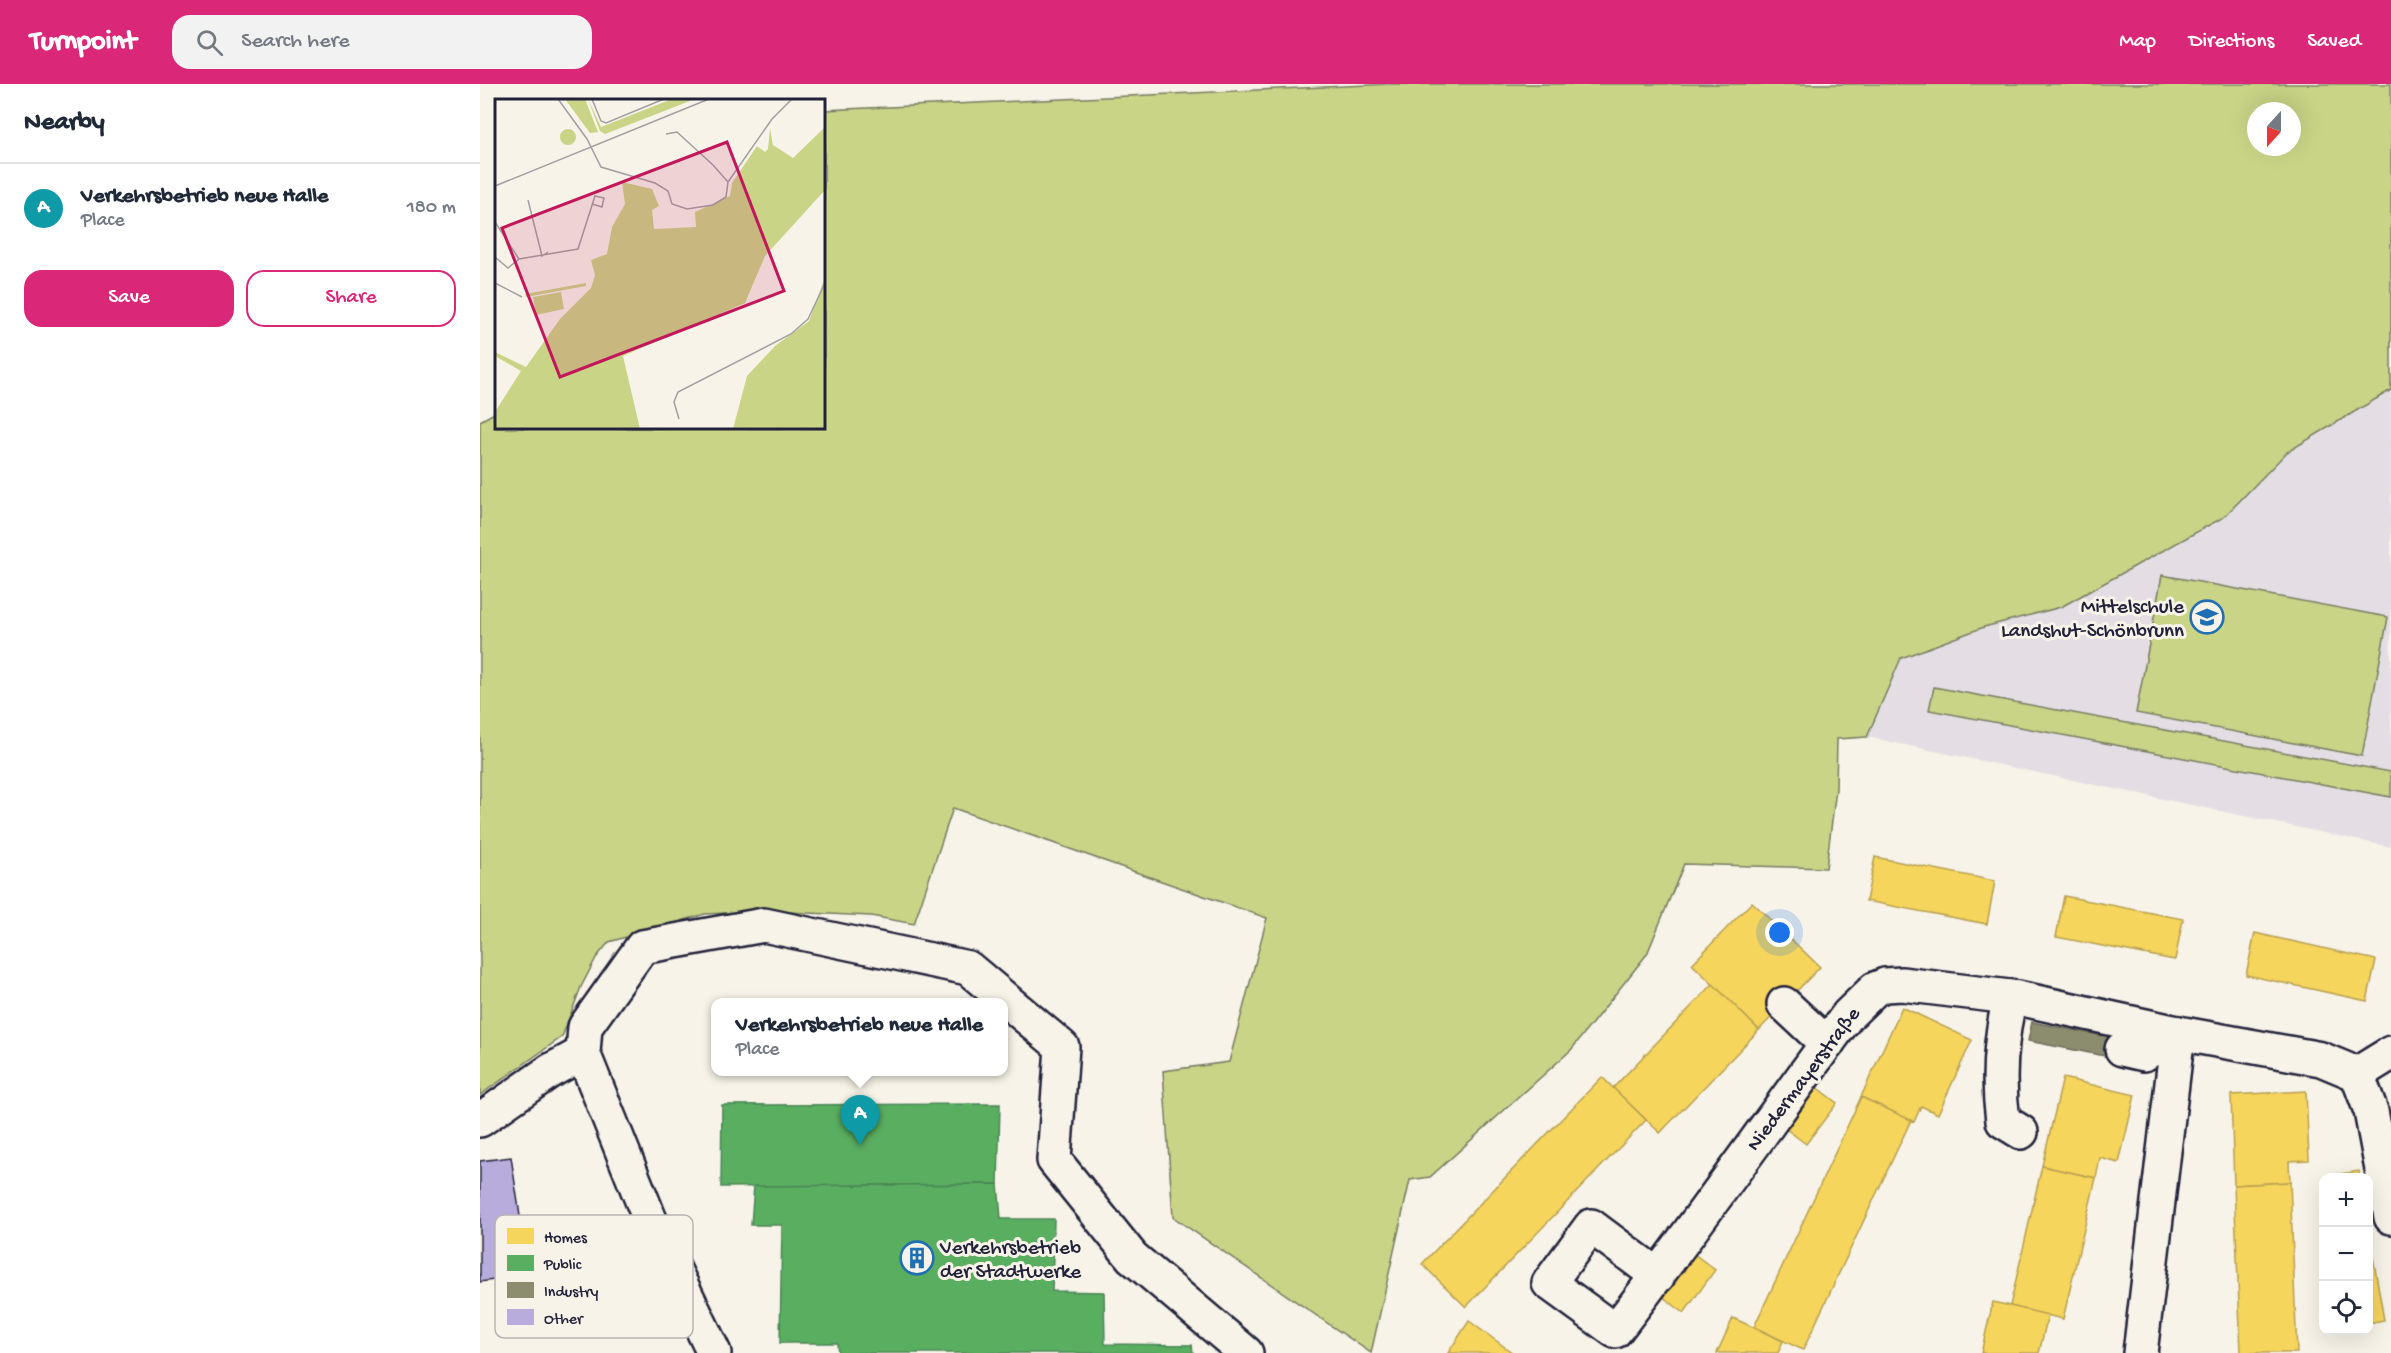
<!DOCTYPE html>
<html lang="en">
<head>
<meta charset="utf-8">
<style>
	body { margin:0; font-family:"Gochi Hand",sans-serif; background:#f2f2f3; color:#1f2937 }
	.controls { position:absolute; right:18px; bottom:18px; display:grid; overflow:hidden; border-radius:12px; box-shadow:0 6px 24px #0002 }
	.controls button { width:54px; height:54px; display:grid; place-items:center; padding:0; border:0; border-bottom:2px solid #e0e1e3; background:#fff; color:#1f2937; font:30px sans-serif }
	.compass { position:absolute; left:1767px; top:18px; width:54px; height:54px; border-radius:50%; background:#fff; box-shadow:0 6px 24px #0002; rotate:201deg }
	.you { position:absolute; left:1300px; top:849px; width:21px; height:21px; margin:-15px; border:4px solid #fff; border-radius:50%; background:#1a73e8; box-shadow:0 0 0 9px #1a73e833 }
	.badge { display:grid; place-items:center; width:39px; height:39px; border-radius:50%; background:#db2777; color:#fff; font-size:20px; font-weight:700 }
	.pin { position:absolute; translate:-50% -50px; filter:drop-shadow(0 2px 3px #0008) }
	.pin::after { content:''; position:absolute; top:32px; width:21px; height:18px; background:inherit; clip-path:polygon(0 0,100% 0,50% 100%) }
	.popup { position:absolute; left:231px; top:914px; width:297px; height:78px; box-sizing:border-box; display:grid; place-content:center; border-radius:12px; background:#fff; filter:drop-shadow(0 2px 4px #0005); font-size:20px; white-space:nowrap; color:#747a83 }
	.popup b { font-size:22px; color:#1f2937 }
	.popup::after { content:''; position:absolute; left:50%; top:100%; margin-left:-12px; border:12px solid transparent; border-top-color:#fff }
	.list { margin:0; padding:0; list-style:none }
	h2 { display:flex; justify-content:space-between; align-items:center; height:78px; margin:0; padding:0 24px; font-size:26px }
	h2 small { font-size:20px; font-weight:400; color:#747a83 }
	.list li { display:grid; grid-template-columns:39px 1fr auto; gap:18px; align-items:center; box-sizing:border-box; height:90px; padding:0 24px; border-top:2px solid #e0e1e3 }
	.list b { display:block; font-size:22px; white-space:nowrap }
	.list p { margin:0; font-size:20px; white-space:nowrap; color:#747a83 }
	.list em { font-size:20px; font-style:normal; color:#747a83 }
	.actions { display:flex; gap:12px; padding:18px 24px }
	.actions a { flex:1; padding:14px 0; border:2px solid #db2777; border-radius:18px; text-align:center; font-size:21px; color:#db2777 }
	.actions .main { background:#db2777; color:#fff }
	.icon { flex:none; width:33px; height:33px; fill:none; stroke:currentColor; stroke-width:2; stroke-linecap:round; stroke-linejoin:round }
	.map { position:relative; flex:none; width:1911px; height:1269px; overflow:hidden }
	header { display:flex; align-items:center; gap:36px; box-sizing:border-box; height:84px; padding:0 30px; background:#db2777; color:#fff }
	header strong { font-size:28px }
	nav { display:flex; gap:33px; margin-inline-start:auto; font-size:21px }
	.search { width:420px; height:54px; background:#f2f2f3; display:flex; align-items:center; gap:15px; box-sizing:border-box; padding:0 21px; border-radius:18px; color:#747a83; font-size:22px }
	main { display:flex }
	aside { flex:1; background:#fff }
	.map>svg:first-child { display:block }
	.built { fill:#e4dee4 }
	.green { fill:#c9d487; stroke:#767b61; stroke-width:1.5; fill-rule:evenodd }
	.homes { fill:#f6d55c; stroke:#b69f52; stroke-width:1.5 }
	.public { fill:#5aae61; stroke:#498456; stroke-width:1.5 }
	.industry { fill:#8c8c6e; stroke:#6c6c5f; stroke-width:1.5 }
	.building { fill:#b8acdc; stroke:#22223b; stroke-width:1.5 }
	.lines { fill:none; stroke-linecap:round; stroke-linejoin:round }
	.minor-casing { stroke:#22223b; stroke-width:38 }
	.minor { stroke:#f7f3e8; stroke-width:33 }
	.labels { text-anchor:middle; stroke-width:6; stroke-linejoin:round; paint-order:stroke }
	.poi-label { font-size:21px; fill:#22223b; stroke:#f7f3e8; text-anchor:end }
	.street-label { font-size:21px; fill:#22223b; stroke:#f7f3e8 }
	.inset-road { fill:none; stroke:#a29fa3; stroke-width:1.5 }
	.view { fill:#c2185b; fill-opacity:0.15; stroke:#c2185b; stroke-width:3 }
	.inset-edge { fill:none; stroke:#22223b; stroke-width:3 }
	.key { fill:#f7f3e8; stroke:#b7b4b4; stroke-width:1.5 }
	.key-label { font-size:16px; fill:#22223b }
</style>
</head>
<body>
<header>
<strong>Turnpoint</strong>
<div class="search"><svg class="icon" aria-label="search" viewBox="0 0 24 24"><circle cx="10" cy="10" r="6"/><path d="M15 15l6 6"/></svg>Search here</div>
<nav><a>Map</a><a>Directions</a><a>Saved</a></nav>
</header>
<main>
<aside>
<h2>Nearby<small></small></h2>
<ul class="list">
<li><span class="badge" style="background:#0f9aa8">A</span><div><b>Verkehrsbetrieb neue Halle</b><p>Place</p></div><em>180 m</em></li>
</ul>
<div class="actions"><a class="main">Save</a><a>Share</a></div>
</aside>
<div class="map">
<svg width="1911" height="1269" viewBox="0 0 1911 1269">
	<rect width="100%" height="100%" fill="#f7f3e8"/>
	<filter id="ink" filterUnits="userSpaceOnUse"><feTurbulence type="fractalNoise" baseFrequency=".0167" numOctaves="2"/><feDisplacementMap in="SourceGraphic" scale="12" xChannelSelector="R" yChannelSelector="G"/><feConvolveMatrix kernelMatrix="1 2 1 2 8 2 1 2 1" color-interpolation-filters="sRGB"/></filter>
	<g filter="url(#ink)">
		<polygon class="built" points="1911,306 1911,763 1387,653 1421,574 1504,543 1581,523 1744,433 1807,368"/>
		<g class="green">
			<path d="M910 0H1911V306L1807 368 1744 433 1581 523 1504 543 1421 574 1387 653 1357 655 1356 705 1346 784 1204 780 1167 870 1091 966 950 1093 930 1096 891 1269 693 1133 683 987 749 978 787 834 473 724 434 840 391 832 287 827 225 830 129 858 116 874 101 903 82 953 0 1011V337L16 328V344H344V26ZM1776 27H1812V63H1776Z"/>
			<polygon points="1682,491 1908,533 1882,672 1656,629"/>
			<polygon points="1454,603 1911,688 1911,713 1449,626"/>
		</g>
		<g class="homes">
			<polygon points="1395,773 1515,797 1507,840 1386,817"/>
			<polygon points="1584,812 1703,835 1695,876 1576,853"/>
			<polygon points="1272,818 1340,883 1279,946 1212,880"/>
			<polygon points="1775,849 1896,876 1887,917 1766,891"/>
			<polygon points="1233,900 1279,946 1180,1049 1133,1004"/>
			<polygon points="1422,923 1492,956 1458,1030 1441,1022 1434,1038 1381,1013"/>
			<polygon points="1122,993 1166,1036 986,1223 942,1180"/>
			<polygon points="1583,994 1655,1011 1639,1079 1620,1074 1616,1094 1562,1082"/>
			<polygon points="1336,1003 1357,1019 1326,1060 1305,1044"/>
			<polygon points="1826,1007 1829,1076 1809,1077 1810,1098 1754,1101 1751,1011"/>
			<polygon points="1381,1013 1431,1036 1323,1266 1274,1243"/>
			<polygon points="1562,1082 1616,1094 1583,1235 1530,1222"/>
			<polygon points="1879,1087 1880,1094 1847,1094 1847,1092"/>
			<polygon points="1810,1098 1817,1269 1761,1269 1754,1101"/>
			<polygon points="1888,1144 1904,1236 1888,1239"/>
			<polygon points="1213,1169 1235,1186 1204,1229 1182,1212"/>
			<polygon points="1513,1218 1568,1231 1559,1269 1501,1269"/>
			<polygon points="1253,1234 1303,1257 1298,1269 1237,1269"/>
			<polygon points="989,1237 1033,1269 968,1269"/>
		</g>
		<g class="public">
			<polygon points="520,1020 518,1100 241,1103 242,1021"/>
			<polygon points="518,1100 521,1135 574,1135 572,1207 624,1208 625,1260 712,1261 713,1269 358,1269 357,1259 300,1259 302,1141 271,1141 274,1102"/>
		</g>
		<polygon class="industry" points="1552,938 1645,956 1641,975 1548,957"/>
		<polygon class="building" points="31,1073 49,1191 0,1198 0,1077"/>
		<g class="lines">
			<g class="minor-casing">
				<g id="minor">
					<path d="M1530 913C1520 955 1517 994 1523 1037L1541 1048"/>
					<polyline points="1304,920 1347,960"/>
					<polyline points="1642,965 1664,970 1698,949"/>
					<polyline points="1877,990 1911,969"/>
					<polyline points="0,1036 70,987 103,969"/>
					<path d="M1178 1192 1111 1142 1069 1199 1135 1247C1215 1144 1290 1036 1368 931L1395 905 1405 901 1422 900 1538 914 1698 949 1841 975 1877 990 1891 1027 1911 1133"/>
					<polyline points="234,1269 170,1136 103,969 105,943 162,863 284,841 488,884 582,963 574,1076 652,1173 766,1269"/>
					<polyline points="1660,1269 1698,949"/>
				</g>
			</g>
			<use href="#minor" class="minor"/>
		</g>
	</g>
	<defs>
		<g id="school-ring" transform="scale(1.725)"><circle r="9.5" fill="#f7f3e8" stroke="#1f6fb2" stroke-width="1.5"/><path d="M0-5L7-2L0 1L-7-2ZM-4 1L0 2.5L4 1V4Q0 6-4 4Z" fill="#1f6fb2"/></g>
		<g id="building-ring" transform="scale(1.725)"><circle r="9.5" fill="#f7f3e8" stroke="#1f6fb2" stroke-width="1.5"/><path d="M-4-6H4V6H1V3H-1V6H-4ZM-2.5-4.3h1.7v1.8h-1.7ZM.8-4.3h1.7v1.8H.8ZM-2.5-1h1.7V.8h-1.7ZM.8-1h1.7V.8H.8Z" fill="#1f6fb2"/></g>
	</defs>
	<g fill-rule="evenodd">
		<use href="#school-ring" x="1727" y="533"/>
		<use href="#building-ring" x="437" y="1174"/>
	</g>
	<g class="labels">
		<g class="poi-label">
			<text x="1704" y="528">Mittelschule<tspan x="1704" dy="24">Landshut-Schönbrunn</tspan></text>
			<text x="460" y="1169" text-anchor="start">Verkehrsbetrieb<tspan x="460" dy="24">der Stadtwerke</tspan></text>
		</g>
		<g class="street-label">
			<text transform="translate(1322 994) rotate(-53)" y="7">Niedermayerstraße</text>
		</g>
	</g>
	<g transform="translate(15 15)">
		<rect width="330" height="330" fill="#f7f3e8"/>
		<path d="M70 0H90L103 33 95 34ZM93 0 106 28 177 0H200L110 35 105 32ZM330 28V91L270 157 250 204 128 257 145 330H0V313L26 272 0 257V253L31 268 65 220 96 189 100 176 96 161 112 155 117 128 130 105 127 83 157 90 164 107 157 111 159 130 201 128 200 113 235 97 237 84 262 47 270 53 273 50 275 29 278 46 298 59ZM65 38a8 8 0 1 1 16 0a8 8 0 1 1-16 0ZM330 178V330H238L252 277 280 247 314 222ZM91 184V187L31 198 30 195ZM66 193 69 210 41 216 38 198Z" fill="#c9d487"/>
		<path class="inset-road" d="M63 0 92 40 106 68 160 84 173 92 177 105 192 110 218 106 231 98 233 83 218 66 182 33 171 35M97 0 106 22 111 24 169 0M233 83 277 20 297 0M0 87 214 0M33 101 47 157 53 153M0 123 24 160M0 158 13 169 24 160M24 160 83 150 100 97 109 99 107 108 97 105M0 184 27 198M184 320 179 303 183 293 296 235 313 220 330 184"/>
		<path class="view" d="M232 43 289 192 65 278 7 129Z"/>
		<rect width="330" height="330" class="inset-edge"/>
	</g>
	<rect x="15" y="1131" width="198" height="123" rx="9" class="key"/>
	<rect x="27" y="1144" width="27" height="16" fill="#f6d55c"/>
	<rect x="27" y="1171" width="27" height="16" fill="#5aae61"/>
	<rect x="27" y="1198" width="27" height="16" fill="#8c8c6e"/>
	<rect x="27" y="1225" width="27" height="16" fill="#b8acdc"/>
	<g class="key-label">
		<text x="64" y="1158">Homes</text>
		<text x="64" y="1185">Public</text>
		<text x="64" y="1212">Industry</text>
		<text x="64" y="1239">Other</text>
	</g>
</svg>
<div class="controls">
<button>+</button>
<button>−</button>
<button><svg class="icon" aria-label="locate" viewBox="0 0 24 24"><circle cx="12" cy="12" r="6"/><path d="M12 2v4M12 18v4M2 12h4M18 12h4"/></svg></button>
</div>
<svg class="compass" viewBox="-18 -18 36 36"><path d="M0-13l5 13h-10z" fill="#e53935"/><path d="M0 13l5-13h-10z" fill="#747a83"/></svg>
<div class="you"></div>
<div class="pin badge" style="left:380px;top:1061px;background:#0f9aa8">A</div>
<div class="popup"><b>Verkehrsbetrieb neue Halle</b>Place</div>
</div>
</main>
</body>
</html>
